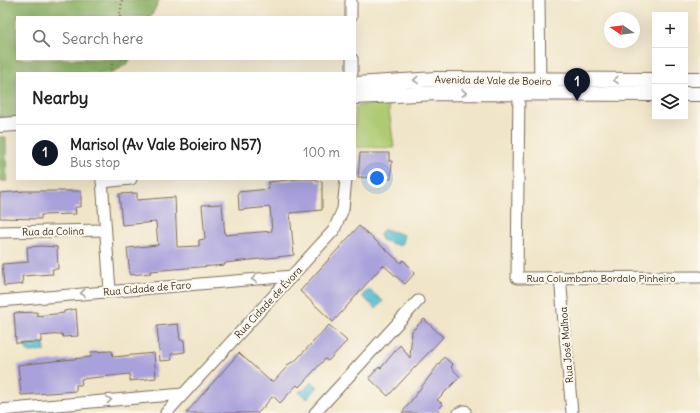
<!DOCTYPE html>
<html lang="en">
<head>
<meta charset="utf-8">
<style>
	body { margin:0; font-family:Delius,sans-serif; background:#f2f2f2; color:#202124 }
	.controls { position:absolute; right:12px; top:12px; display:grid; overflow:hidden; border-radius:0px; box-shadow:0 4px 16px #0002 }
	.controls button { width:36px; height:36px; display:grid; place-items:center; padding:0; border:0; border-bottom:1px solid #e0e0e0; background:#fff; color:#202124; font:20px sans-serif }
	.compass { position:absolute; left:604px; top:12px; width:36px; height:36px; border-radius:50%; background:#fff; box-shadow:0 4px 16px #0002; rotate:283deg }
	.you { position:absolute; left:377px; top:178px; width:14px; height:14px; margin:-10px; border:3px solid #fff; border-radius:50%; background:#1a73e8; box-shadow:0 0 0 6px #1a73e833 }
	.badge { display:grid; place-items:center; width:26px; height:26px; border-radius:50%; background:#111827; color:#fff; font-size:13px; font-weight:700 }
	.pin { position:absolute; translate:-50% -33px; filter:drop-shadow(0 1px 2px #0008) }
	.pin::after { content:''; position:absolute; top:21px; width:14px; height:12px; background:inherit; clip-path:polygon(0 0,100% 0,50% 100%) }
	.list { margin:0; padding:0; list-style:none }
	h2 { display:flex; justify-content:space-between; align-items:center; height:52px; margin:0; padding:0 16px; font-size:17px }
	h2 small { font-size:13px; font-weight:400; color:#757577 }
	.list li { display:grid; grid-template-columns:26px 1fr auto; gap:12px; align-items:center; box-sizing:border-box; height:56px; padding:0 16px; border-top:1px solid #e0e0e0 }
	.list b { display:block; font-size:15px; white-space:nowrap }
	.list p { margin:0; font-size:13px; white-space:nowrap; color:#757577 }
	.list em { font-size:13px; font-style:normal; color:#757577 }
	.icon { flex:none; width:22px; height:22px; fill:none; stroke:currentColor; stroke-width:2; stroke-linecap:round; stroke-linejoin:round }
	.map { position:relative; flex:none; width:700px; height:413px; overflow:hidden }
	.search { position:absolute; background:#fff; box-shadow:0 4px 16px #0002; left:16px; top:16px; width:340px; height:44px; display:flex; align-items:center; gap:10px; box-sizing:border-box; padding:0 14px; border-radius:0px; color:#757577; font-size:15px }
	.panel { position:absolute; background:#fff; box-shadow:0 4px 16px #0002; left:16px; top:72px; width:340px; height:108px; border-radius:0px }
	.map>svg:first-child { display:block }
	.green { fill:#aecb72; stroke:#747a48 }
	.forest { fill:#8aaf64; stroke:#626c41 }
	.water { fill:#56bed3; stroke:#487478 }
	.building { fill:#a9a1dc }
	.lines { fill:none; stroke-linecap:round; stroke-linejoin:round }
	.minor-casing { stroke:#7a6b5a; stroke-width:13 }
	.tertiary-casing { stroke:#7a6b5a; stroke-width:16 }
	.path { stroke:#7a6b5a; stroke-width:2.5; stroke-dasharray:1 3; stroke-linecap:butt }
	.minor { stroke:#fff; stroke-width:11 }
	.tertiary { stroke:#fff; stroke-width:14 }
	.oneway { stroke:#a79f9a }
	.labels { text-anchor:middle; stroke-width:4; stroke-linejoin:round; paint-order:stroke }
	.street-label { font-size:10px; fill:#3b2a1e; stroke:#fbf7ec }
</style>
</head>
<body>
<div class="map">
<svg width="700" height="413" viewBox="0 0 700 413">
	<rect width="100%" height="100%" fill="#fbf7ec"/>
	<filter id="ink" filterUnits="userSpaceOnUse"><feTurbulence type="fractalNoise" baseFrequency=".025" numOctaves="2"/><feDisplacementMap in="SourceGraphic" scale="8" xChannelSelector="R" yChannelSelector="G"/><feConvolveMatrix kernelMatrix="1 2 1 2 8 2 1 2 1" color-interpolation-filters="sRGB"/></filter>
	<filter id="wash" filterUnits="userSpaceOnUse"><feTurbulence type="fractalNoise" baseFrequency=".012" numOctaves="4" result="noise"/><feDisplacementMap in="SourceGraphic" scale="16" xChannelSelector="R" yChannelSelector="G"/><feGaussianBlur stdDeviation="0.9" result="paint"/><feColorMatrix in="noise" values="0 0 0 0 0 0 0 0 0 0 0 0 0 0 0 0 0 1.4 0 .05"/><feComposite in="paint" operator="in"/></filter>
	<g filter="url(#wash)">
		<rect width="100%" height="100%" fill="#f0e5c8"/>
		<polygon class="green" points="388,102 394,148 355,147 355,108 362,105"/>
		<g class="forest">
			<polygon points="0,0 159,0 151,17 17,17 17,59 130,59 128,63 113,73 17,73 17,117 0,119"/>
			<polygon points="0,137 6,137 7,181 0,181"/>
		</g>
		<g class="water">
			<polygon points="385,229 404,235 401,246 381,240 380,233"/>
			<polygon points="368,289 383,301 376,309 362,296"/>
			<polygon points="44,343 45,351 28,352 24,345"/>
			<polygon points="312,381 318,387 307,399 299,392 301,390 303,391"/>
		</g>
		<g id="blocks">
			<g class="building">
				<polygon points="360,153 389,153 389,161 392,161 391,179 358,177"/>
				<polygon points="298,179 316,179 317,182 322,181 322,210 290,213 294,255 225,263 225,265 150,271 151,273 130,275 127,248 158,245 156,222 122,225 119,194 137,193 137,200 175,197 177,247 199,246 199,240 205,239 202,205 222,204 225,235 272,231 270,207 239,210 238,192 269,189 268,182"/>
				<polygon points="25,191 81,191 81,207 75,207 76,214 41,215 41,219 0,218 0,193"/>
				<polygon points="359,226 401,263 403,260 412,269 414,274 405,284 383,265 333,322 300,291"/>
				<polygon points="41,246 57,247 58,269 52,269 53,274 22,276 23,284 4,286 2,264 28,262 27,247"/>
				<polygon points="76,309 78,336 63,337 62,334 41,336 41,342 16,343 14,313 37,312 37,316 64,313 64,311"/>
				<polygon points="424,319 443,337 388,396 369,378 379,367 381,368 400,345 410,358 412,331"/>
				<polygon points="178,324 180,340 184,340 185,352 171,354 172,360 160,361 157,326"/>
				<polygon points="329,325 347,341 328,361 325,359 299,387 297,385 280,403 273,396 258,413 186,413 239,353 270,381 271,380 273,382 287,367 287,365 296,360"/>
				<polygon points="112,351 113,357 154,353 156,378 130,381 130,374 81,379 82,385 76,385 76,391 21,395 18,365 91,357 91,352"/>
				<polygon points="444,357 453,365 451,367 460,377 437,400 443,404 436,413 402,413"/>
			</g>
		</g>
	</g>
	<g filter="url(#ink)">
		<use href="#blocks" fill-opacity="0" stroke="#7a6b5a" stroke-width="1"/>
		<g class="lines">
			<g class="minor-casing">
				<g id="minor">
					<polyline points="351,0 351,17"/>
					<polyline points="539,0 540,88"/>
					<polyline points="352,59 352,73"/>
					<polyline points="519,87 517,278 700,277"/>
					<polyline points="102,179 110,291"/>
					<polyline points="102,182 131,179"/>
					<polyline points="0,232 105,230"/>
					<polyline points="560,277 572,413"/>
					<polyline points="0,301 293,276"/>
					<polyline points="0,410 183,394"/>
					<polyline points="166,413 334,230 343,209 346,179"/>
					<polyline points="315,413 418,301"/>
					<polyline points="459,413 465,411"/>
				</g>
			</g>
			<g class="tertiary-casing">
				<g id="tertiary">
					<polyline points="685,79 700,79"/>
					<polyline points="355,84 436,79 655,80"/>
					<polyline points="685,94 700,94"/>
					<polyline points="355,97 437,93 655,94"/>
					<polyline points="0,125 17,124"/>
				</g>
			</g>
			<g class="path">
				<polyline points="120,17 122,0"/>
				<polyline points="110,73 113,59"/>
			</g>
			<use href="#minor" class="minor"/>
			<use href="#tertiary" class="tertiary"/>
		</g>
		<defs><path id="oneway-chevron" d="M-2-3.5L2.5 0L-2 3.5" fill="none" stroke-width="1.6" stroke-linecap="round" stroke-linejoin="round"/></defs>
		<g class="oneway">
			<use href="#oneway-chevron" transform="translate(416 80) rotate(177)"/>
			<use href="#oneway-chevron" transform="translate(616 80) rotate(179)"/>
			<use href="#oneway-chevron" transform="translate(464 93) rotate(1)"/>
			<use href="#oneway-chevron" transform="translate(254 279) rotate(175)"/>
			<use href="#oneway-chevron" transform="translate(83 293) rotate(175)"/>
			<use href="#oneway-chevron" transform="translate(109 400) rotate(-5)"/>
		</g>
	</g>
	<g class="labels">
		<g class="street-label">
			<text transform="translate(493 80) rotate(1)" y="4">Avenida de Vale de Boeiro</text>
			<text transform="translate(53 231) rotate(-1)" y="4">Rua da Colina</text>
			<text x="601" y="282">Rua Columbano Bordalo Pinheiro</text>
			<text transform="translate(147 288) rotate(-5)" y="4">Rua Cidade de Faro</text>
			<text transform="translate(268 302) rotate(-47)" y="4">Rua Cidade de Évora</text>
			<text transform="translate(566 345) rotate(-95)" y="4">Rua José Malhoa</text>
		</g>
	</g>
</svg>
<div class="controls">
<button>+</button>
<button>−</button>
<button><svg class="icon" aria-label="layers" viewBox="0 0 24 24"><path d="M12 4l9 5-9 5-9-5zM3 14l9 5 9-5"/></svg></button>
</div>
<svg class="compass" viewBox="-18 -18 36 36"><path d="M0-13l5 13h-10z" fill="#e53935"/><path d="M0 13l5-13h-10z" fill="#757577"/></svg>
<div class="you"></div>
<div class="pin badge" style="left:577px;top:101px">1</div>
<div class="search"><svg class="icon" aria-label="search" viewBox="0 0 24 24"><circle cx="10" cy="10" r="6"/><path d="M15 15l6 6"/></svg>Search here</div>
<section class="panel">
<h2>Nearby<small></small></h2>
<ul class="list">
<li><span class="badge">1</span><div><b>Marisol (Av Vale Boieiro N57)</b><p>Bus stop</p></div><em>100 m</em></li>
</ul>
</section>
</div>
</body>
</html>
